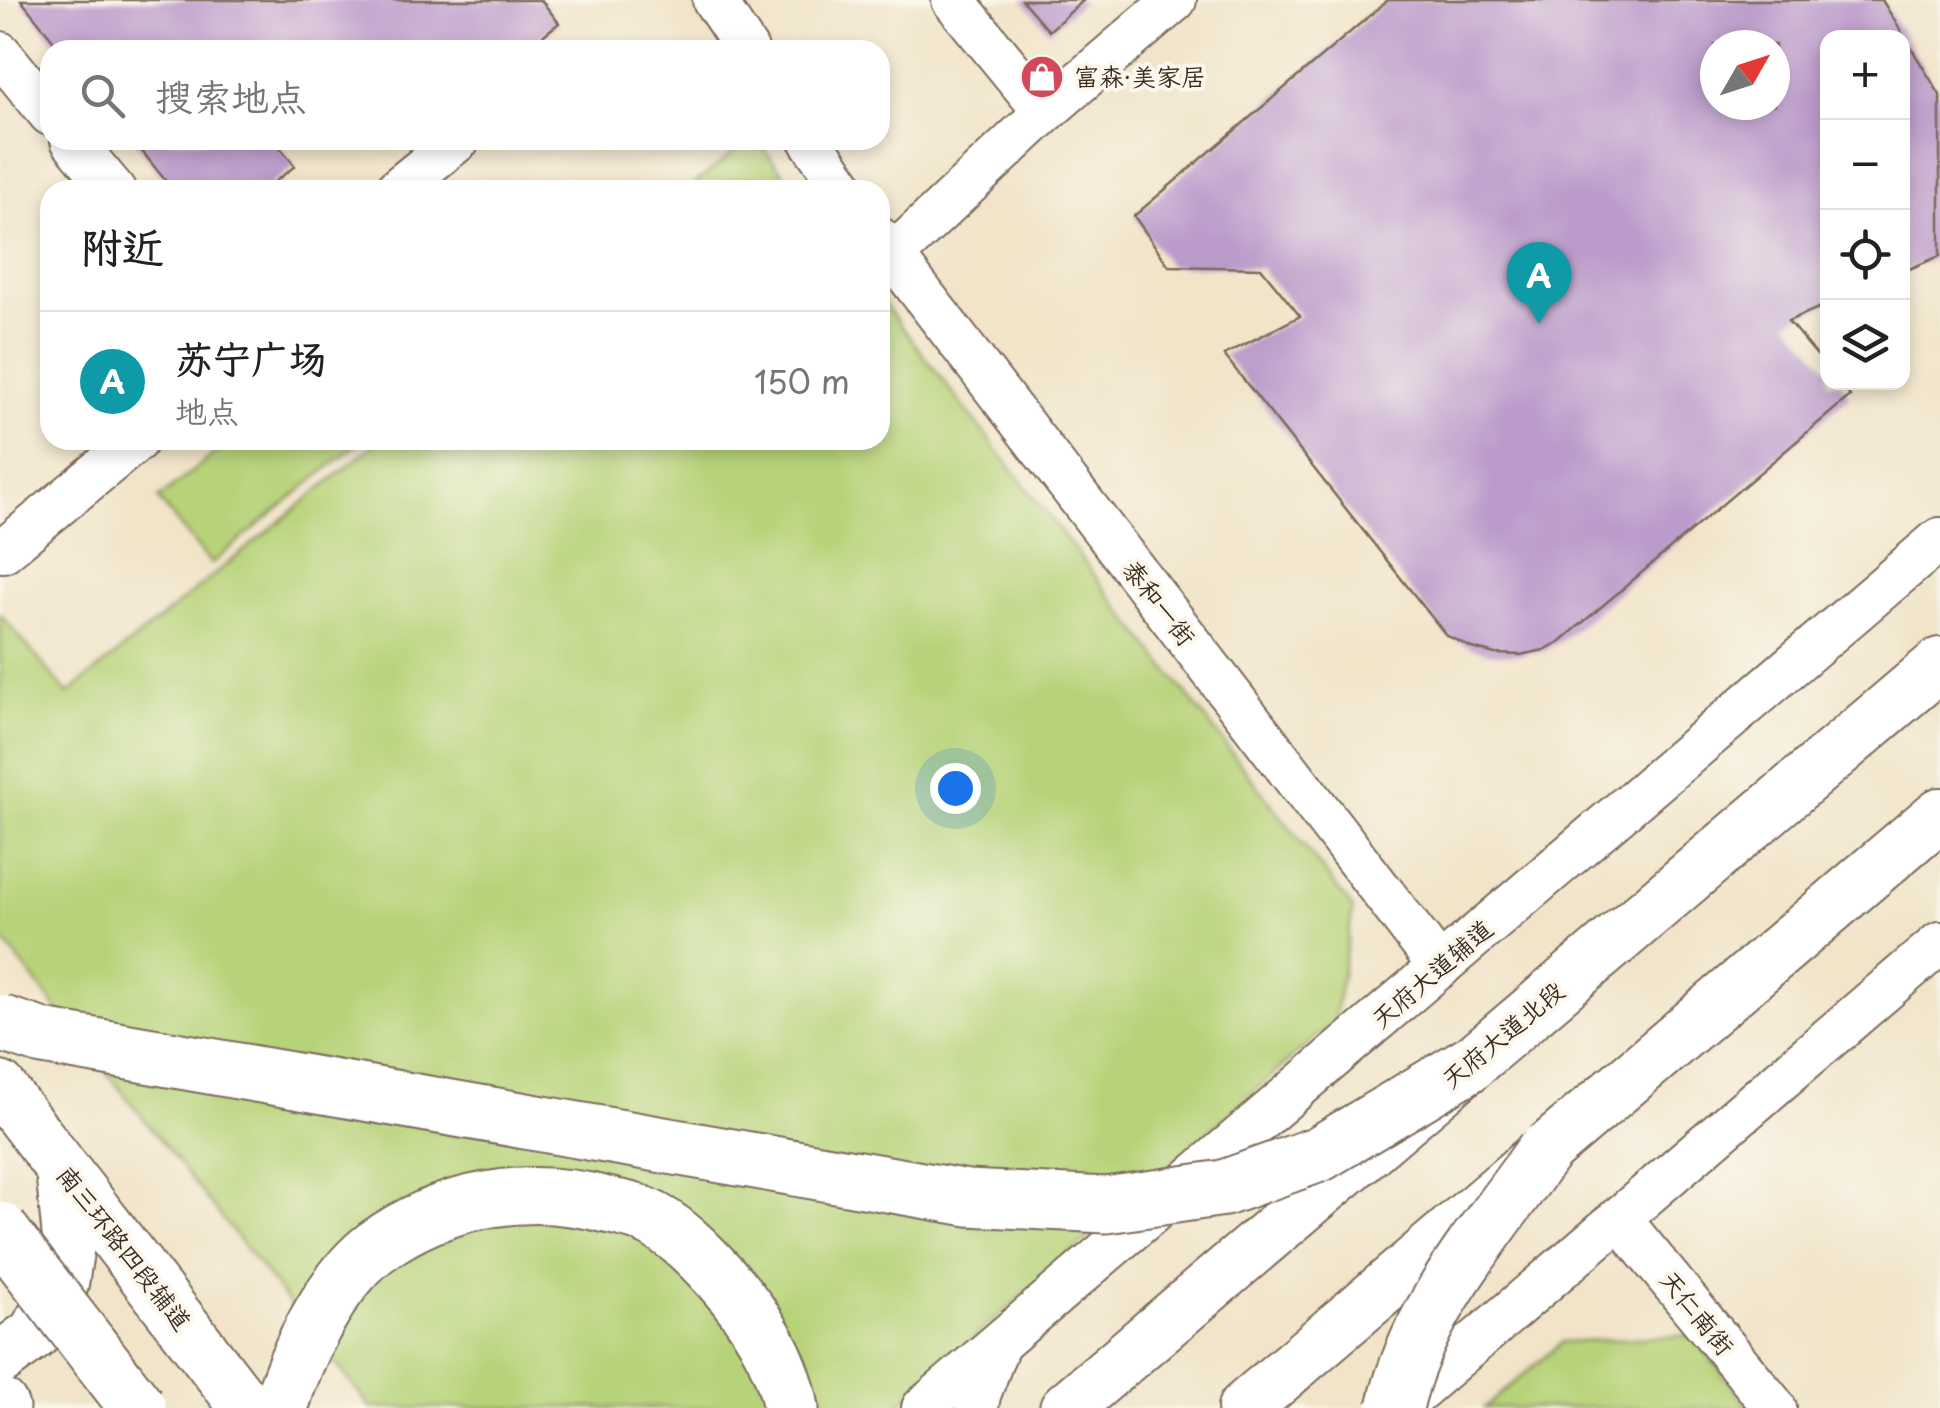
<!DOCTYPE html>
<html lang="zh">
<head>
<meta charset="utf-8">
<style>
	body { margin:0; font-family:"Playpen Sans","LXGW WenKai TC",sans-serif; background:#f6f6f6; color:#222 }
	.controls { position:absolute; right:30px; top:30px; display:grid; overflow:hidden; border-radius:20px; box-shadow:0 5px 15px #0003 }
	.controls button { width:90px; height:90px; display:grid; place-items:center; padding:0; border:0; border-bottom:2px solid #e0e0e0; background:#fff; color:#222; font:50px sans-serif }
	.compass { position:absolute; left:1700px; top:30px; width:90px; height:90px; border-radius:50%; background:#fff; box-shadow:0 5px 15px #0003; rotate:51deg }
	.you { position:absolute; left:955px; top:788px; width:35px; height:35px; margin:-25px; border:8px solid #fff; border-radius:50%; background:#1a73e8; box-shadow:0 0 0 15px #1a73e833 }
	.badge { display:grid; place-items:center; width:65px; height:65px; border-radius:50%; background:#1a73e8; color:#fff; font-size:32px; font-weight:700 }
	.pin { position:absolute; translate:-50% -82px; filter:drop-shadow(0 2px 5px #0008) }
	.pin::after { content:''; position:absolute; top:52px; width:35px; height:30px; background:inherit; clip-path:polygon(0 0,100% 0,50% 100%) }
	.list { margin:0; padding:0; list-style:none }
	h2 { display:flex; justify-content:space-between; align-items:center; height:130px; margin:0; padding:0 40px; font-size:42px }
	h2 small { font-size:32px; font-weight:400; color:#767676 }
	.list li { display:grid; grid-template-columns:65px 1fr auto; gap:30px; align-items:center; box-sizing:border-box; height:140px; padding:0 40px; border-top:2px solid #e0e0e0 }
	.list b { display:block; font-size:38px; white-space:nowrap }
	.list p { margin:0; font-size:32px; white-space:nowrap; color:#767676 }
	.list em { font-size:32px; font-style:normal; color:#767676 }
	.icon { flex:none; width:55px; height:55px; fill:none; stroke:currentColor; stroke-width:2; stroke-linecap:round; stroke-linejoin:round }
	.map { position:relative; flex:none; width:1940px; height:1408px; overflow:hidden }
	.search { position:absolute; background:#fff; box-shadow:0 5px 15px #0003; left:40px; top:40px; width:850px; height:110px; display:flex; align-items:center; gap:25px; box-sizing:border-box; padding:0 35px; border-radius:30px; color:#767676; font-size:38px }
	.panel { position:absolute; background:#fff; box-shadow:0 5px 15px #0003; left:40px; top:180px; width:850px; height:270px; border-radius:30px }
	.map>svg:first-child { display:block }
	.green { fill:#b7d379; stroke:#797e4c; stroke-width:2.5 }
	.building { fill:#bb9bcb; fill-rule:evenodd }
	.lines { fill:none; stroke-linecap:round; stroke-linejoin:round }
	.minor-casing { stroke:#7b6b5a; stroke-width:46 }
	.major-casing { stroke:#7b6b5a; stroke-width:56 }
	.highway-casing { stroke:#7b6b5a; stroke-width:59 }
	.minor { stroke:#fff; stroke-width:42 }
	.major { stroke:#fff; stroke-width:52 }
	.highway { stroke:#fff; stroke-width:55 }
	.highway-bridge-casing { stroke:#7b6b5a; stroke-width:59; stroke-linecap:butt }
	.highway-bridge { stroke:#fff; stroke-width:55 }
	.labels { text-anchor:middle; stroke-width:8; stroke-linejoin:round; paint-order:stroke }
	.poi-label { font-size:25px; fill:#3b2a1e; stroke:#fbf7ec; text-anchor:start }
	.street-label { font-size:25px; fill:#3b2a1e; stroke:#fbf7ec }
</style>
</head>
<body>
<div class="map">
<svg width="1940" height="1408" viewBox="0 0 1940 1408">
	<rect width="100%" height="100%" fill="#fbf7ec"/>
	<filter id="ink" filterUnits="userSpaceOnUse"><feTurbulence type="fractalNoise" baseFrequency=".01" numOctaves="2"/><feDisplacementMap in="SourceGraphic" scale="20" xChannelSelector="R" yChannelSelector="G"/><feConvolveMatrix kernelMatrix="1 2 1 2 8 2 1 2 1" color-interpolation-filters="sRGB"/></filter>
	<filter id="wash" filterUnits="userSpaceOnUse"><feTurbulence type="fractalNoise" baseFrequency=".0048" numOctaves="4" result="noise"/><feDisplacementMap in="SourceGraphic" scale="40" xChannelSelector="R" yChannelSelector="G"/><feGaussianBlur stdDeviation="2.25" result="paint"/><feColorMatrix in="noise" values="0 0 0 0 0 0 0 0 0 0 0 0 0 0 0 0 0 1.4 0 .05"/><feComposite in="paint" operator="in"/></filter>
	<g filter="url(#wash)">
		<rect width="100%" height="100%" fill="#f1e4c9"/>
		<g class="green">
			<polygon points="749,140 757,140 796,190 687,190"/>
			<polygon points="880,299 1353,909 1334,1021 895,1408 371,1408 0,936 0,614 68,694 380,440 880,440"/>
			<polygon points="231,440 362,440 211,564 158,499"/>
			<polygon points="1692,1335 1749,1408 1484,1408 1562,1342"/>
		</g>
		<g id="blocks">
			<g class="building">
				<polygon points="21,0 541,0 559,23 525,50 61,50"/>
				<polygon points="1022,0 1084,0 1049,31"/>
				<path d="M1388 0H1882L1940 95V256L1902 272V38H1828V304L1788 321 1828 368V382H1839L1850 396 1561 641 1544 650 1520 655 1495 654 1472 648 1446 635 1224 355 1300 316 1261 268 1169 266 1134 216ZM1715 45H1775V105H1715Z"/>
				<polygon points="133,140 274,140 295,166 264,190 173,190"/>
			</g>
		</g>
	</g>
	<g filter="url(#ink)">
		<use href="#blocks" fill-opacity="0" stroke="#7b6b5a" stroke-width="2.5"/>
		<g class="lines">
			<g class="minor-casing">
				<g id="minor">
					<polyline points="714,0 747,50"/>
					<polyline points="953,0 1045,112"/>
					<polyline points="0,53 50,114"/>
					<polyline points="72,140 114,190"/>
					<polyline points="810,140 845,190"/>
					<polyline points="396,190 458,140"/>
					<polyline points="880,239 1440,967"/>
					<polyline points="892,256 1045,112 1175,0"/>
					<polyline points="0,547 3,551 137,440"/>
					<polyline points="1619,1218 1775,1408"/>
					<polyline points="923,1408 1940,539"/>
					<polyline points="977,1408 979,1395 998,1345"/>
					<polyline points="1398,1408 1940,943"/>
				</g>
			</g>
			<g class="major-casing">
				<g id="major">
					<polyline points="0,1088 247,1408"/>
					<polyline points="0,1359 35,1333 62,1284 69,1238 62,1169"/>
					<polyline points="1066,1408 1940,664"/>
					<polyline points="1244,1408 1940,814"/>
				</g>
			</g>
			<g class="highway-casing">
				<g id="highway">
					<polyline points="0,1406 1,1408"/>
					<path d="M280 1408C296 1354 331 1281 376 1247 443 1198 528 1184 607 1205 619 1208 633 1210 644 1215 673 1227 699 1254 720 1277 754 1315 782 1357 791 1408"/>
				</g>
			</g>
			<use href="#minor" class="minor"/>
			<use href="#major" class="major"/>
			<use href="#highway" class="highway"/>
			<g class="highway-bridge-casing">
				<g id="highway-bridge">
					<polyline points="0,1023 43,1037 968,1198 1106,1205 1224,1188 1319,1154 1471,1063"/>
					<polyline points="0,1230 138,1408"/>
					<path d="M1395 1408C1416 1311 1488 1230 1544 1151"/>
				</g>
			</g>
			<use href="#highway-bridge" class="highway-bridge"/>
		</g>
	</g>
	<defs>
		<g id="shop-disc" transform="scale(2.25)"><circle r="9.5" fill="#d1495b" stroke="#fbf7ec"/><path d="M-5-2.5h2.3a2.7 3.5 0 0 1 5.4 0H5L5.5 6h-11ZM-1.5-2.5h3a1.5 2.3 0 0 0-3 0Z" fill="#fff"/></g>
	</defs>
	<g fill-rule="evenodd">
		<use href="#shop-disc" x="1042" y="77"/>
	</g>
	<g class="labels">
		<g class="poi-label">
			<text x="1074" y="86">富森·美家居</text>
		</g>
		<g class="street-label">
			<text transform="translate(1159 603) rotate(52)" y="9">泰和一街</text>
			<text transform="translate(1432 974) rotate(-41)" y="9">天府大道辅道</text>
			<text transform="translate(1503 1035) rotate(-40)" y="9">天府大道北段</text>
			<text transform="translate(124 1248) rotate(52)" y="9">南三环路四段辅道</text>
			<text transform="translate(1697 1313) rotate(51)" y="9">天仁南街</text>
		</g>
	</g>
</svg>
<div class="controls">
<button>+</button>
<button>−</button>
<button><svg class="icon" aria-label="locate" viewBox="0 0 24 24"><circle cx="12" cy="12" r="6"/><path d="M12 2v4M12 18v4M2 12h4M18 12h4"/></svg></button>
<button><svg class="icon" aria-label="layers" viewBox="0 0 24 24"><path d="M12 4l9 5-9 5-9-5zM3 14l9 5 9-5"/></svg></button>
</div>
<svg class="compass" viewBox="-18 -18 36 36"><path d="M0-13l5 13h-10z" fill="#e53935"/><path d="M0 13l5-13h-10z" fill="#767676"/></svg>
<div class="you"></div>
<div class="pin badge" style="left:1539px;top:324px;background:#0f9aa8">A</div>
<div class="search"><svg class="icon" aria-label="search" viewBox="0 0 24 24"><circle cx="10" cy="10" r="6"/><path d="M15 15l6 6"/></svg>搜索地点</div>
<section class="panel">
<h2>附近<small></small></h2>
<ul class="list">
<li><span class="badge" style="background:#0f9aa8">A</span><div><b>苏宁广场</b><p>地点</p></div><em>150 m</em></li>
</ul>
</section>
</div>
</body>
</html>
